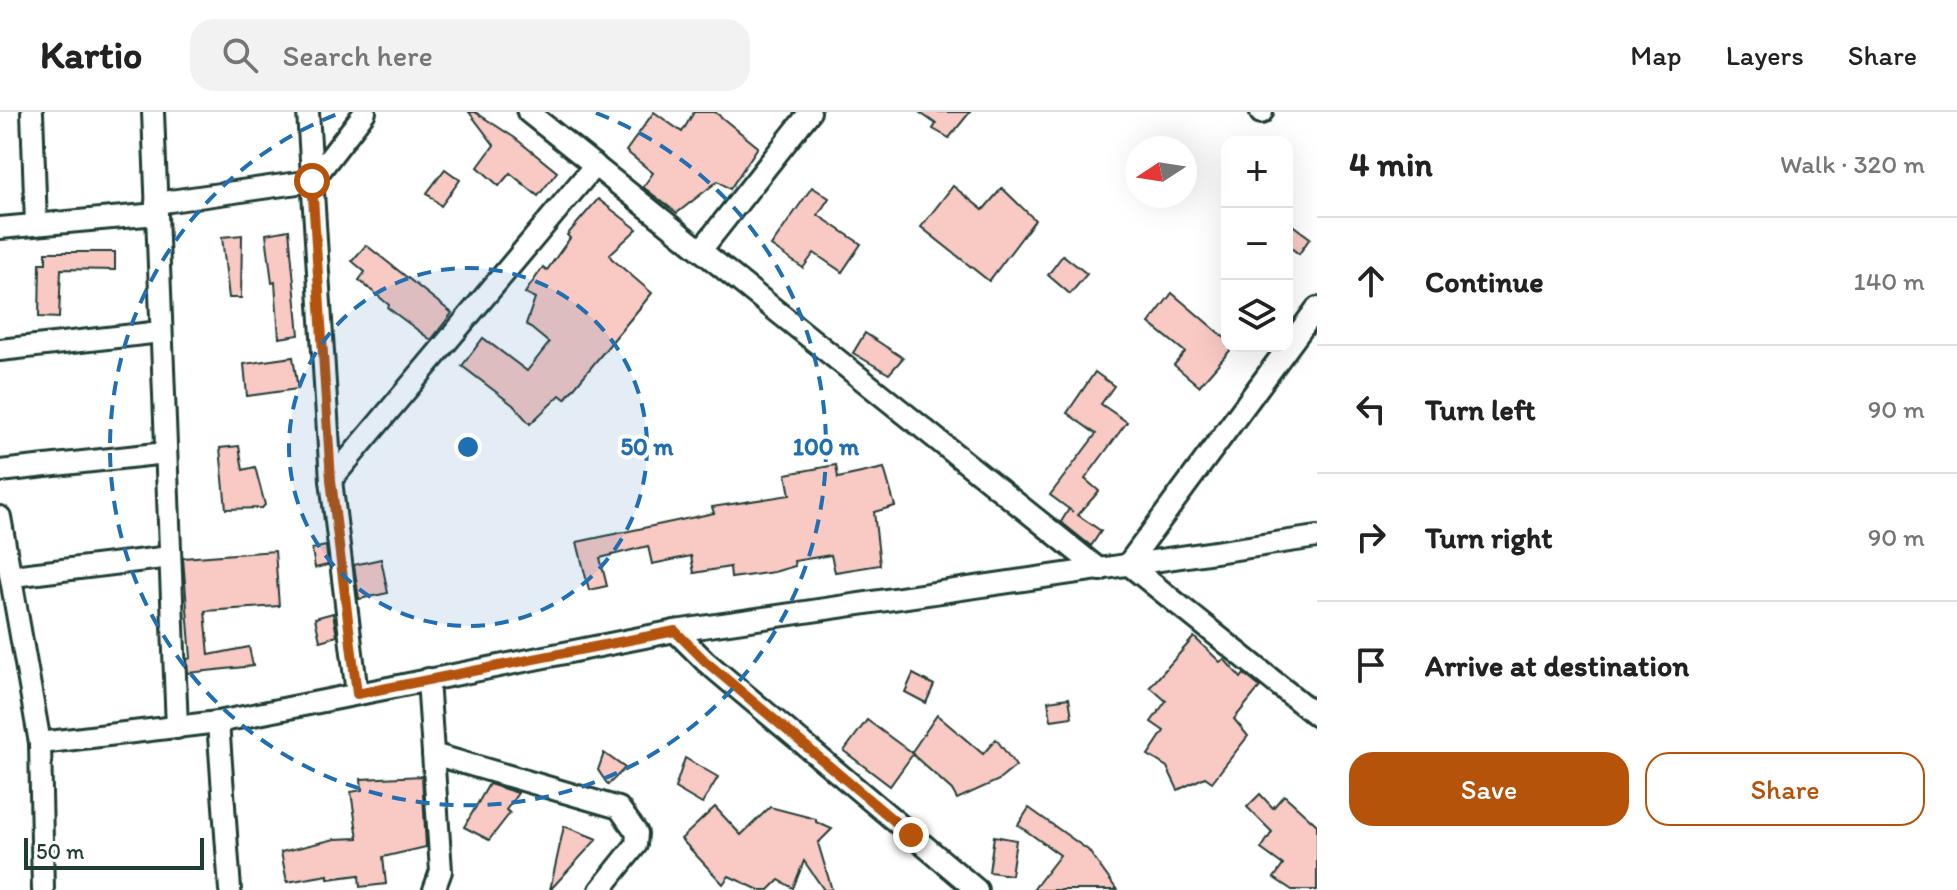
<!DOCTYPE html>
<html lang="en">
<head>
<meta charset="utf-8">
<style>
	body { margin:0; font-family:Itim,sans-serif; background:#f2f2f2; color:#222 }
	.controls { position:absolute; right:24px; top:24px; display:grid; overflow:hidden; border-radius:16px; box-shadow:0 8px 32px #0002 }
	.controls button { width:72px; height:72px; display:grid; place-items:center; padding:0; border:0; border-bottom:2px solid #e0e0e0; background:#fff; color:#222; font:40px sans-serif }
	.compass { position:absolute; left:1125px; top:24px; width:72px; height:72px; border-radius:50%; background:#fff; box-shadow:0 8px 32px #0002; rotate:258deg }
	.scale { position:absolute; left:24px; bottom:20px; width:180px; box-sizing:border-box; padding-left:8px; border:4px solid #1f3d34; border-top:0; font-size:22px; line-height:28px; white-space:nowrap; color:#1f3d34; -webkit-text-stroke:6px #fff; paint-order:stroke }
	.stop { position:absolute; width:24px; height:24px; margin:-18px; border:6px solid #b45309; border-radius:50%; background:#fff }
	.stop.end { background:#b45309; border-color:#fff; box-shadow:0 2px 8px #0008 }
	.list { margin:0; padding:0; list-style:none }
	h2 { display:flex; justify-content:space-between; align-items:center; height:104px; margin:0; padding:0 32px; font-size:34px }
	h2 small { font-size:26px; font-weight:400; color:#767676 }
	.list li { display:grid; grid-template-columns:52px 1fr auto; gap:24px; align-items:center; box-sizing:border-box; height:128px; padding:0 32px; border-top:2px solid #e0e0e0 }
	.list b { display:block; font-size:30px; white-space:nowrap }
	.list em { font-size:26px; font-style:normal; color:#767676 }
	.actions { display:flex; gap:16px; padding:24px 32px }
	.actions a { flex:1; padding:18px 0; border:2px solid #b45309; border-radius:24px; text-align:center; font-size:28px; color:#b45309 }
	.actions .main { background:#b45309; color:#fff }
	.icon { flex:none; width:44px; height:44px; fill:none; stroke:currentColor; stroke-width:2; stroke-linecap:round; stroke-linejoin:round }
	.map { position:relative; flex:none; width:1317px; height:778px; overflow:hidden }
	header { display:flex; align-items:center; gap:48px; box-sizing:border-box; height:112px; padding:0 40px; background:#fff; border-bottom:2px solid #e0e0e0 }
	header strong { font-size:38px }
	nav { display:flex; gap:44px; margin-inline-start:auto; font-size:28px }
	.search { width:560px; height:72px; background:#f2f2f2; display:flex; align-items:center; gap:20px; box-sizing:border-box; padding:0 28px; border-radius:24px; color:#767676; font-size:30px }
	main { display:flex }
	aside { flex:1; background:#fff }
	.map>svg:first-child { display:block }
	.building { fill:#f9c9c3; stroke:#1f3d34; stroke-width:2 }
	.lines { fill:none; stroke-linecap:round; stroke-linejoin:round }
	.street-casing { stroke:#1f3d34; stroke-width:26 }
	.street { stroke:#fff; stroke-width:20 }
	.route { stroke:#b45309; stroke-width:10 }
	.ring { fill:none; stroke:#1f6fb2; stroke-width:4; stroke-dasharray:14 10 }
	.centre { fill:#1f6fb2; stroke:#fff; stroke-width:4 }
	.ring-label { font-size:24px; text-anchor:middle; font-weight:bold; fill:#1f6fb2; stroke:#fff; stroke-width:8; stroke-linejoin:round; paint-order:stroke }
</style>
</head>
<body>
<header>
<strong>Kartio</strong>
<div class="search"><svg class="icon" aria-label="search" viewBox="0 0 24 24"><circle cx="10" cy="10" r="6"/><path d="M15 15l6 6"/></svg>Search here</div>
<nav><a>Map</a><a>Layers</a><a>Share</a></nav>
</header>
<main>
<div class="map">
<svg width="1317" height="778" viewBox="0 0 1317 778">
	<rect width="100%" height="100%" fill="#fff"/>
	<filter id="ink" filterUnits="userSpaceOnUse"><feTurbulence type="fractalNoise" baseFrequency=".0125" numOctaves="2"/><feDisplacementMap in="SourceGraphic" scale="16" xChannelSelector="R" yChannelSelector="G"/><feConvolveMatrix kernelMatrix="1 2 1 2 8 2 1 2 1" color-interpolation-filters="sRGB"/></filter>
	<g filter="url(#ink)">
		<g class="building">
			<polygon points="469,0 475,0 515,26 557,60 538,84 510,61 499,74 478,55 494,33"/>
			<polygon points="654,0 682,20 694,0 715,0 758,35 730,77 718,69 677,101 643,75 653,61 626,39"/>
			<polygon points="919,0 970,0 949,26 933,17 936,12"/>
			<polygon points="445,57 460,68 441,94 427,81"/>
			<polygon points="953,74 983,98 1002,76 1035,108 989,169 921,115"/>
			<polygon points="812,75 829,86 818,103 861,132 842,160 814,141 803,156 771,134"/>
			<polygon points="598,87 637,117 610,142 611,146 652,181 565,287 560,283 530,312 513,293 462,254 483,226 527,259 549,231 526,212 535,186 525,181 543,155 547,158 570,126 567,123"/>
			<polygon points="1287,109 1310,126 1299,142 1287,133"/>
			<polygon points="289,118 299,223 279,226 275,170 272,171 266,122"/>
			<polygon points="242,123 241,186 229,186 222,125"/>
			<polygon points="366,133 452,201 431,228 388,196 389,193 359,168 365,160 352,149"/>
			<polygon points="46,140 115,140 115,158 61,157 59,206 39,205 40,151 46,151"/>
			<polygon points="1063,143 1087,162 1070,182 1048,163"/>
			<polygon points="1172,181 1227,228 1227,234 1234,234 1199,274 1174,253 1185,240 1149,211"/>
			<polygon points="865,221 903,246 889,262 853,241"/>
			<polygon points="293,245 298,277 247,284 244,252"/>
			<polygon points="1095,260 1114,274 1101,292 1127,310 1085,367 1099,379 1078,403 1101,419 1091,434 1061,410 1069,397 1073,400 1050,383 1096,322 1067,301"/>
			<polygon points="239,334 243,358 255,355 265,393 262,396 226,397 220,336"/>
			<polygon points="836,353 838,366 884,356 895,394 874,400 880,453 835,460 831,443 794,449 795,454 774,460 731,466 730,455 694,461 691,444 652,452 648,434 600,446 607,474 589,478 577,430 714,401 712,395 790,383 786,362"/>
			<polygon points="326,434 328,453 315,456 312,437"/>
			<polygon points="275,439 279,494 205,499 209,543 249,535 253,554 188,561 187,547 191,546 183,446"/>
			<polygon points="381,447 388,481 359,487 354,453"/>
			<polygon points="333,501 337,524 320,529 315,506"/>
			<polygon points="1194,525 1220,550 1224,547 1241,566 1244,562 1260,575 1234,607 1248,624 1212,670 1205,665 1178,678 1167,655 1148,643 1164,619 1151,610 1166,589 1150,575"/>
			<polygon points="913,562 934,573 926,591 905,580"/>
			<polygon points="1069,586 1072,605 1051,608 1048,589"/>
			<polygon points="937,603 983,642 996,627 1016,654 999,668 957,687 952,678 911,641"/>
			<polygon points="867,608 913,642 890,674 844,639"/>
			<polygon points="604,641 625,656 608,673 598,658"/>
			<polygon points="685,646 718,665 702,692 675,676"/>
			<polygon points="422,664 426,735 383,745 386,772 360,775 359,763 328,767 328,763 287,770 281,740 335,727 358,726 351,680 362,678 361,667"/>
			<polygon points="489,672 518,681 506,698 510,701 489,728 464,715"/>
			<polygon points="1260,682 1273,696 1284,683 1317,713 1317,778 1292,778 1274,766 1283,753 1261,737 1272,720 1247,695"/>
			<polygon points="715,695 741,723 770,695 816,707 816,710 832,717 818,731 832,778 824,778 804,749 793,776 779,768 769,778 759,778 729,764 723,772 681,727"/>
			<polygon points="1029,696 1088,738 1117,778 1033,778 1060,743 1018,713"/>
			<polygon points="564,714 597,727 550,778"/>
			<polygon points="994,724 1016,728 1011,763 989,760"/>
		</g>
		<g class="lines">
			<g class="street-casing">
				<g id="street">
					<polyline points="32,0 36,112"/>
					<polyline points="153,0 177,616"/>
					<polyline points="308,0 331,368 357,582"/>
					<polyline points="528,0 1100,458"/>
					<polyline points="1261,1 1262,0"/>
					<polyline points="156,91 312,69 365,0"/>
					<polyline points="0,116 157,102"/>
					<polyline points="701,138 810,0"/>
					<polyline points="1317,196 1128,452 1317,604"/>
					<polyline points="0,238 161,220"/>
					<polyline points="0,359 166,341"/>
					<polyline points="331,368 595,53"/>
					<polyline points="0,405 40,631 43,778"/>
					<polyline points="13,464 170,445"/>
					<polyline points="675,519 705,549 977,778"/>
					<polyline points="428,567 441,759 434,778"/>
					<polyline points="218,610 230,778"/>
					<polyline points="40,631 218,610 675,519 1317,425"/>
					<polyline points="433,642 619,696 637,721 636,733 600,778"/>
				</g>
			</g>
			<use href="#street" class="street"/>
		</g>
	</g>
	<g class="lines" filter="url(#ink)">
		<polyline class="route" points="312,69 331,368 357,582 675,519 705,549 911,723"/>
	</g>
	<circle cx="468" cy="335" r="179" fill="#1f6fb2" fill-opacity=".12"/>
	<g class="ring">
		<circle cx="468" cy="335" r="179"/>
		<path d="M596 1A358 358 0 1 1 340 1"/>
	</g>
	<circle cx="468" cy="335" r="12" class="centre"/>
	<g class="ring-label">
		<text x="647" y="343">50 m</text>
		<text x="826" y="343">100 m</text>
	</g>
</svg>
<div class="controls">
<button>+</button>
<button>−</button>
<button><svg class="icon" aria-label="layers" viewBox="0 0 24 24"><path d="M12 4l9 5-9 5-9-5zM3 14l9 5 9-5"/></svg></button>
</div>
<svg class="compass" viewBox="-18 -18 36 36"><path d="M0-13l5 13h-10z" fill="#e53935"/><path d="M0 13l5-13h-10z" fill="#767676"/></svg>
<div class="scale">50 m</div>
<div class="stop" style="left:312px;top:69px"></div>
<div class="stop end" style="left:911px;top:723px"></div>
</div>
<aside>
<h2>4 min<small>Walk · 320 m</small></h2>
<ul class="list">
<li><svg class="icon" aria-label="ahead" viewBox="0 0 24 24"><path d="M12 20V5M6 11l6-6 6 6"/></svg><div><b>Continue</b></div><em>140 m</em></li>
<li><svg class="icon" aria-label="left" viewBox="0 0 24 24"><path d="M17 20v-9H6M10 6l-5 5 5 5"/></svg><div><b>Turn left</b></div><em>90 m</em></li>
<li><svg class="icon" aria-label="right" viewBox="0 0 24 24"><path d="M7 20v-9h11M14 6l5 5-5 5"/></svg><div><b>Turn right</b></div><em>90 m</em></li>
<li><svg class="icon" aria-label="arrive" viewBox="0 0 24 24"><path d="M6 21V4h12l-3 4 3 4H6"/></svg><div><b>Arrive at destination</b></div></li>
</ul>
<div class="actions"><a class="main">Save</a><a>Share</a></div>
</aside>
</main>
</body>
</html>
